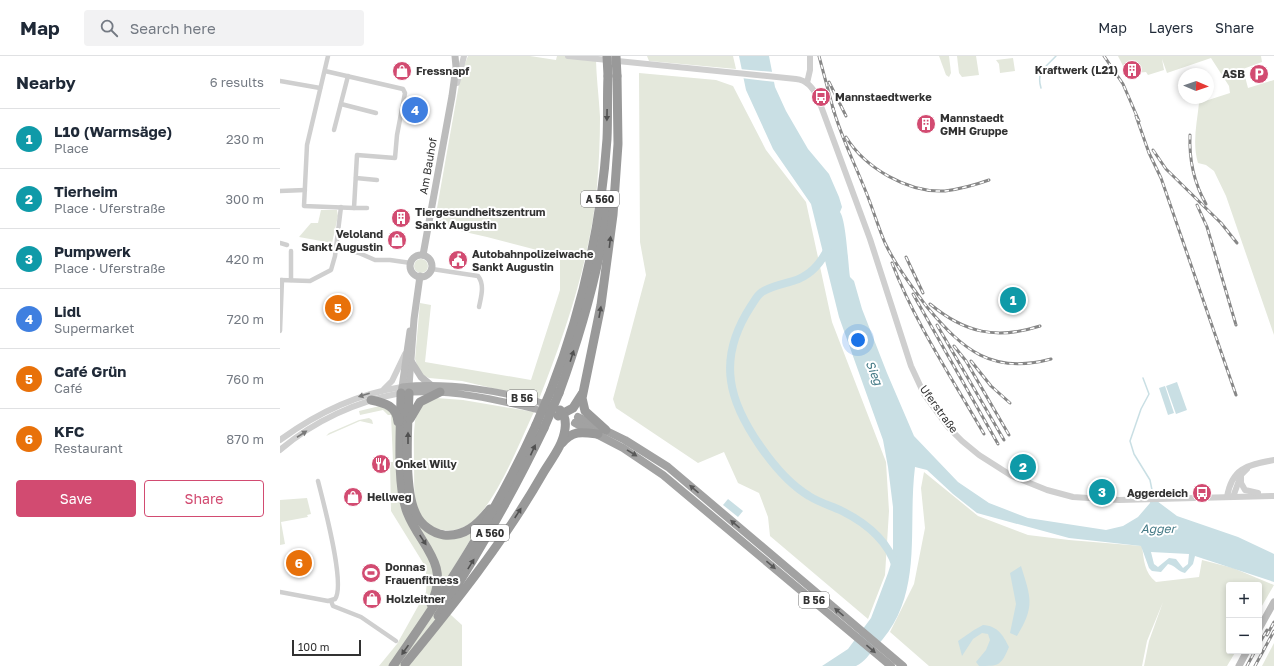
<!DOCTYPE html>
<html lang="en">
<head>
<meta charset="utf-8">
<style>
	body { margin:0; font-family:"Golos Text",sans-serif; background:#f2f2f3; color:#1f2937 }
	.controls { position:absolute; right:12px; bottom:12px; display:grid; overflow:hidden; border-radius:4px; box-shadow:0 2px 6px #0003 }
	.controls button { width:36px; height:36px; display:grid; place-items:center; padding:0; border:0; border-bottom:1px solid #e0e1e3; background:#fff; color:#1f2937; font:20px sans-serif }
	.compass { position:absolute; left:898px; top:12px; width:36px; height:36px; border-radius:50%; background:#fff; box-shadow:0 2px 6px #0003; rotate:92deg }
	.scale { position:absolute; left:12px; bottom:10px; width:69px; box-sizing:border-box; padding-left:4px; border:2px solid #323232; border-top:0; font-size:11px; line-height:14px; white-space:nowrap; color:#323232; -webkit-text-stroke:3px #fff; paint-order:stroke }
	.you { position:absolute; left:578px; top:284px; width:14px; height:14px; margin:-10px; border:3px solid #fff; border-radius:50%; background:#1a73e8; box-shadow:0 0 0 6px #1a73e833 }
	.badge { display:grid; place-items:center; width:26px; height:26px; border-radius:50%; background:#d24b71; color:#fff; font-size:13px; font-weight:700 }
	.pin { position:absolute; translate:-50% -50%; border:2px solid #fff; box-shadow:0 1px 4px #0006 }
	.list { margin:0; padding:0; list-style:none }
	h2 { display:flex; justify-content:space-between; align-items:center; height:52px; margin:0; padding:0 16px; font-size:17px }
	h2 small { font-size:13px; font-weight:400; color:#747a83 }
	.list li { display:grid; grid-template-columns:26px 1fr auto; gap:12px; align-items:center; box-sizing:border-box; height:60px; padding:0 16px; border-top:1px solid #e0e1e3 }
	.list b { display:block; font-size:15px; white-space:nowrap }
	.list p { margin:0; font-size:13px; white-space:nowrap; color:#747a83 }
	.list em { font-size:13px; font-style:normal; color:#747a83 }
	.actions { display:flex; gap:8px; padding:12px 16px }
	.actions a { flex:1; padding:9px 0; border:1px solid #d24b71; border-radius:4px; text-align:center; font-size:14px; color:#d24b71 }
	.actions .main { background:#d24b71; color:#fff }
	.icon { flex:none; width:22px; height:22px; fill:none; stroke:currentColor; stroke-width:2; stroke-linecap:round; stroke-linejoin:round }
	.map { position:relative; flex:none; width:994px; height:610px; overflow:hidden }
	header { display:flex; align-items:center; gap:24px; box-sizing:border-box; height:56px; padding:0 20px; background:#fff; border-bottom:1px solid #e0e1e3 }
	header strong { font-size:19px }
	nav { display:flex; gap:22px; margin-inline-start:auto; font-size:14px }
	.search { width:280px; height:36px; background:#f2f2f3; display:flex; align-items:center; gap:10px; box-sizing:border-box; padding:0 14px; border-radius:4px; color:#747a83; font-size:15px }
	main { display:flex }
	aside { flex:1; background:#fff }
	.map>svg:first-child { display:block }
	.green { fill:#e4e8dc }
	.water { fill:#c9dfe4; fill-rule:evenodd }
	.pier { fill:#fff }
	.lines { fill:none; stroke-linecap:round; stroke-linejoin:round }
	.stream { stroke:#c9dfe4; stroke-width:1.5 }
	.river { stroke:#c9dfe4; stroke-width:8 }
	.minor { stroke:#cfcfcf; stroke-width:4.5 }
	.tertiary { stroke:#cfcfcf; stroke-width:6 }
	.secondary { stroke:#bcbcbc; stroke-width:7 }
	.primary { stroke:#aaa; stroke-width:7 }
	.trunk { stroke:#a2a2a2; stroke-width:8 }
	.motorway { stroke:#999; stroke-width:9 }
	.rail-casing { stroke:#878787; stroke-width:3 }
	.rail { stroke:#fff; stroke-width:1.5; stroke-dasharray:4.5; stroke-linecap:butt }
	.motorway-bridge { stroke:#999; stroke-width:9 }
	.oneway { fill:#515151 }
	.oneway2 { fill:#797979 }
	.oneway3 { fill:#595959 }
	.labels { text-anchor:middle; stroke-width:4; stroke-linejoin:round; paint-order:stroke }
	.shield { fill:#fff; stroke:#707070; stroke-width:1 }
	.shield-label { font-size:10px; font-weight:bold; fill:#323232 }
	.poi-label { font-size:11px; font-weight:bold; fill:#323232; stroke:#fff; text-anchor:start }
	.street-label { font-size:11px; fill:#323232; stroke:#fff }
	.water-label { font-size:12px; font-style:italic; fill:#457a86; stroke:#fff }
</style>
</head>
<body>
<header>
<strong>Map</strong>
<div class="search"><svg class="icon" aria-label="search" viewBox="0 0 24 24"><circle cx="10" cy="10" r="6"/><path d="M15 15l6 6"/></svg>Search here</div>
<nav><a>Map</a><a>Layers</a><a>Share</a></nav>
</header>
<main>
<aside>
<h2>Nearby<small>6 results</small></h2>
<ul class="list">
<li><span class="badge" style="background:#0f9aa8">1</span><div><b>L10 (Warmsäge)</b><p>Place</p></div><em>230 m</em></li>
<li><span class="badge" style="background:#0f9aa8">2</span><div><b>Tierheim</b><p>Place · Uferstraße</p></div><em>300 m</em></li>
<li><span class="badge" style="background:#0f9aa8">3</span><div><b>Pumpwerk</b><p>Place · Uferstraße</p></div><em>420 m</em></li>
<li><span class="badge" style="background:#3f7fe0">4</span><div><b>Lidl</b><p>Supermarket</p></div><em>720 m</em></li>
<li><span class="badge" style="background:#e8710a">5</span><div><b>Café Grün</b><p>Café</p></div><em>760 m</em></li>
<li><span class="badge" style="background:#e8710a">6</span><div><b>KFC</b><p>Restaurant</p></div><em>870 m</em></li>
</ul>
<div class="actions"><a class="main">Save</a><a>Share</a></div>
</aside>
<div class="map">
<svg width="994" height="610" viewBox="0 0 994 610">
	<rect width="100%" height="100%" fill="#fff"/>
	<g class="green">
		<path d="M188 0H250L276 4 277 0H316C316 20 319 40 320 61 320 83 319 107 317 130 311 201 285 278 259 343L182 325 149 322 143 319 138 312 135 303 140 247 151 249 145 306 251 324 280 234V200L207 181 154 169 181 17Z"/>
		<polygon points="367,0 453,0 456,13 369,5"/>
		<polygon points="659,0 669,0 671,17 669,21 666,19"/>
		<polygon points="677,0 696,0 699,19 682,21 679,17"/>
		<path d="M838 0H981L982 6 963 13 968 32 994 24V279L946 140 934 115 926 109 918 107C912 87 917 67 919 47L950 37 949 30 931 2 887 17 882 3 884 14 868 19 866 16 856 17 854 21 849 22Z"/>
		<polygon points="733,2 735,15 720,17 719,8 716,4"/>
		<polygon points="359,17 436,24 453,30 486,94 526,146 552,266 606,406 609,455 605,519 588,563 490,480 488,461 479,437 458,427 444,396 418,407 336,352 333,343 366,219 360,186"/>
		<polygon points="41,154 57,154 58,160 52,187 19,181 31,167 38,167"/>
		<circle cx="141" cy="210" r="7"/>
		<path d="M156 342 183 344 254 356C239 387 220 438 196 462 187 471 176 476 163 474 129 469 135 432 134 407 134 391 133 375 136 359L141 350Z"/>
		<polygon points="104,349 116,363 118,410 154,515 151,541 182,569 182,610 99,610 117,588 146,536 147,524 145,510 111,455 110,406 113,406 111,359 108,359 103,354 80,359 79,355"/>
		<polygon points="89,362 92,364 93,368 80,365 46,380 49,377 79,364"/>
		<path d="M644 416 698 460 748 479 789 484 862 490C864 504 864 516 876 526L919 521 922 504 953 512 994 529 979 555V529H949V595H956L947 610H864L869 585 883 546 867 585 862 610H649L610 576 634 528 645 472 641 432Z"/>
		<polygon points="27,442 31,458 27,459 28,461 1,466 5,488 0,489 0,444"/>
		<polygon points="133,464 155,479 199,469 161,533 160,526"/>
		<polygon points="994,587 994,610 982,610"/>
	</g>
	<g class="water">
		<path d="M459 0H489L495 31 506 55 528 93 549 118 559 141 562 151 560 156C566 164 568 207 570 221L574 225 582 253 607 317 634 380 678 426 709 447 748 462 826 474 843 470 858 461 870 447 871 439 875 438 877 445 897 460 958 481 994 498V526L915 500 913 508 905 517C898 516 895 509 888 508L881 516 872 515 869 512 861 490 789 482 697 457 673 438 647 414 635 411C627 476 645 540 596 591 590 597 584 607 576 610 567 610 552 610 542 610L568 593 591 562 608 517 613 501V451L608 411 603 384 559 261 531 148 493 93 466 34ZM871 496 909 498 908 508 903 512 896 503 889 502 878 511 874 508Z"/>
		<polygon points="897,326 907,354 896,358 886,330"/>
		<polygon points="885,330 894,357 888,359 879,332"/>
		<polygon points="448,443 463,455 458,461 443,449"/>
		<path d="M741 510C751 542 755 550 737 580L730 577 736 548 730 517Z"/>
		<path d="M703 569C718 570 723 579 729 591 721 610 719 610 699 610L696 606 706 594 710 584 708 578 702 577 693 583 682 600 678 585 694 574Z"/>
	</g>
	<polygon class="pier" points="459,13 494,16 496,26 461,22"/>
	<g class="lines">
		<g class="stream">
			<path d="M761 32C756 15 765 12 776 0"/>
			<polyline points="863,322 869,338 861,353 850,385 854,398 870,424 873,439"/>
		</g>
		<path class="river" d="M549 190C542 206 530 220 513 225 503 228 491 230 482 236 477 239 474 246 471 250 456 273 447 298 451 325 456 363 497 421 529 440 540 447 552 450 562 455 586 467 608 485 616 511"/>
		<g class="minor">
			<polyline points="45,15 123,33 125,37 117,79 115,102 77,99 74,152 24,150 27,89 48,0"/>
			<polyline points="0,25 40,32"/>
			<polyline points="61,48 96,57"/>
			<polyline points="54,74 68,20"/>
			<polyline points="76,122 97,124"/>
			<polyline points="0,135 25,134"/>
			<polyline points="74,152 87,152"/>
			<polyline points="0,187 7,189"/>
			<polyline points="55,190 79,197 95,204 110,204 131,207"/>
			<path d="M152 213 198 220C205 229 201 241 199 251"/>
			<polyline points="0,224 30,225 51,214 55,200 61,151"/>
			<polyline points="11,224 11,195"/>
			<polyline points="0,275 2,224"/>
			<path d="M0 536 48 545 55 543C66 529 43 445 38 425"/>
			<polyline points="51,545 53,550 81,561 116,585"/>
		</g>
		<g class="tertiary">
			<path d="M288 0 516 23C527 24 533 32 538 42L590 183 631 310 644 338 668 371 682 385 699 399 732 420 767 434 793 441 839 444 994 440"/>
			<polyline points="177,27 184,0"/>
			<polyline points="527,27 530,14 530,0"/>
			<polyline points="104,333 112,325 125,298"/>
			<path d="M0 384C37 357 76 338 122 331"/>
			<path d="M0 394C34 365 77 345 121 337"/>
			<polyline points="961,420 961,427 965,434 978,437"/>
			<path d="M947 441C952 411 968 409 994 404"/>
			<polyline points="953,441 961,419 967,413"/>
		</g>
		<g class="secondary">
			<polyline points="143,199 172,40 176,11 175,0"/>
			<circle cx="141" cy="210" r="11"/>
			<polyline points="131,305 141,321 152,330"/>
			<polyline points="129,330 134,263 140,220"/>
			<polyline points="122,331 130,275"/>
			<polyline points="979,573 994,546"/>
			<polyline points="959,610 967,595"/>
		</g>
		<path class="primary" d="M267 356C219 344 170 332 121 337L122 331C168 326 224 335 269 349"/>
		<g class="trunk">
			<polyline points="298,361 345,384 388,411 623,610"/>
			<polyline points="295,367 343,392 383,419 611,610"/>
		</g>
		<g class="motorway">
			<path d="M271 334C302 254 321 170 327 83 328 62 327 41 328 20"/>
			<path d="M121 337C121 369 116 428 127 456 140 490 171 507 151 548"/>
			<path d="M129 337C128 366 123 433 136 458 141 469 152 477 164 479 185 481 198 468 210 453"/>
			<path d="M279 337C302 274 321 208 329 141"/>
			<path d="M91 344C105 347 117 350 118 366"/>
			<polyline points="278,360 293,352 302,338"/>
			<polyline points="130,363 140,346 160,336"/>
			<polyline points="326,374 305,355 302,342 321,249 333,159 338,88 337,20"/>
			<path d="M282 387C293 374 302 376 318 378"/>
			<path d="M158 560C198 498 232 439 264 372"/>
			<path d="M125 608C174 548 223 487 262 419 270 405 283 390 285 373 286 366 285 359 280 354"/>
			<path d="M113 610C167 533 217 455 256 369"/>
		</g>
		<g class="rail-casing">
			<g id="rail">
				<polyline points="539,0 554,56"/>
				<polyline points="824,0 843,28 859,65"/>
				<polyline points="549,26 566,60"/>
				<path d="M553 52C561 81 575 108 586 136 593 153 598 171 605 187 616 210 632 231 647 251 683 294 712 319 771 303"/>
				<polyline points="856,60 869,97 881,122 956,339"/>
				<path d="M910 79C909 104 914 127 926 148"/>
				<path d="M566 81C585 112 628 137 665 135 680 133 695 129 709 124"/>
				<polyline points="873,94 886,113 941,167 957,187"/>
				<polyline points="917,149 927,171 956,269"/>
				<polyline points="626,201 643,237"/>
				<path d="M612 207C635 267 672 322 704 378"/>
				<polyline points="633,238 718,388"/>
				<path d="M650 248C685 277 716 284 760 270"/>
				<polyline points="657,269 724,384"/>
				<polyline points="674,290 686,305 729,379"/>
				<polyline points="691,305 711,330 730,347"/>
				<polyline points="987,579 994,566"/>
				<polyline points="979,588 987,574"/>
				<polyline points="967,610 975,595"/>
				<polyline points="975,610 994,575"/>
			</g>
		</g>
		<use href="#rail" class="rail"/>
		<g class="motorway-bridge">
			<polyline points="327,0 328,20"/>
			<polyline points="336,0 337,20"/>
			<polyline points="256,369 271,334"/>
			<polyline points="264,372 279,337"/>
		</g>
	</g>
	<defs><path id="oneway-solid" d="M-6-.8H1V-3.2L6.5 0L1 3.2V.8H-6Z"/></defs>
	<g class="oneway">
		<use href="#oneway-solid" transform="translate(327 59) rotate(91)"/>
		<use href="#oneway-solid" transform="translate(330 186) rotate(-83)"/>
		<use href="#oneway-solid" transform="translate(320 256) rotate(-80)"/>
		<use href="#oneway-solid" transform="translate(292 300) rotate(-72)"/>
		<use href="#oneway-solid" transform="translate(128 382) rotate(-90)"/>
		<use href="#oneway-solid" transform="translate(253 394) rotate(-65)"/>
		<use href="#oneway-solid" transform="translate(238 457) rotate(-57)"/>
		<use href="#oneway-solid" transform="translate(143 484) rotate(57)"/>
		<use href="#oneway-solid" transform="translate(191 508) rotate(-58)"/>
		<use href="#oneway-solid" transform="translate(125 594) rotate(125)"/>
	</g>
	<g class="oneway2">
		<use href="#oneway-solid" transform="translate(84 339) rotate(162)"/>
		<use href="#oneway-solid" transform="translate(22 378) rotate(-33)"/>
	</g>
	<g class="oneway3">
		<use href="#oneway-solid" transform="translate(352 397) rotate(32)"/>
		<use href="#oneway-solid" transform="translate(414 433) rotate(-139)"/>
		<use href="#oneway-solid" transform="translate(455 468) rotate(-140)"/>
		<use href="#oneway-solid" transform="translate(491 509) rotate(40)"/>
		<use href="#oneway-solid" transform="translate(559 556) rotate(-140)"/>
		<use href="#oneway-solid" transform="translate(591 593) rotate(40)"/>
	</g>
	<defs>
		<g id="building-disc" transform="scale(1)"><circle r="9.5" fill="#d24b71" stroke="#fff"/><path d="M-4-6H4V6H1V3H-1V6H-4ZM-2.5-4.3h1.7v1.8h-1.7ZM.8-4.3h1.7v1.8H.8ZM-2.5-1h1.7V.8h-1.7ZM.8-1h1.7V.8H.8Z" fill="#fff"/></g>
		<g id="shop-disc" transform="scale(1)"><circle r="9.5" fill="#d24b71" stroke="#fff"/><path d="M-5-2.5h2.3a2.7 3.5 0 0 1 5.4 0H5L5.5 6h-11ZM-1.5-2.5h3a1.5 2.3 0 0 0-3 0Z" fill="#fff"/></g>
		<g id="parking-disc" transform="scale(1)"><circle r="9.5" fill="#d24b71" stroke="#fff"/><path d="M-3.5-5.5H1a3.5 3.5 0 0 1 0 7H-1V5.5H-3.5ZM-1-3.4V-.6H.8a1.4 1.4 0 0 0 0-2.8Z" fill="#fff"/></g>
		<g id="bus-disc" transform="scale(1)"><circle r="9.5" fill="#d24b71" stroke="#fff"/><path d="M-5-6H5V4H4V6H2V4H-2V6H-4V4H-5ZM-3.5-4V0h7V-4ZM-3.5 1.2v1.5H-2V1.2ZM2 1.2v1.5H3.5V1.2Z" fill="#fff"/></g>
		<g id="civic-disc" transform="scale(1)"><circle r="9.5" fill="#d24b71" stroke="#fff"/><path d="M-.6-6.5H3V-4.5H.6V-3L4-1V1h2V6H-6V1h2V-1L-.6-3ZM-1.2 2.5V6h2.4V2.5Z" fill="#fff"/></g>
		<g id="restaurant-disc" transform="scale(1)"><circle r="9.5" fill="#d24b71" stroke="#fff"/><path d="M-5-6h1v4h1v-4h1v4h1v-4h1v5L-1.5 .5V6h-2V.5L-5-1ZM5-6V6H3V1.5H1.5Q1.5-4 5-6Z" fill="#fff"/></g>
		<g id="stadium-disc" transform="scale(1)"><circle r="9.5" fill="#d24b71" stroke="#fff"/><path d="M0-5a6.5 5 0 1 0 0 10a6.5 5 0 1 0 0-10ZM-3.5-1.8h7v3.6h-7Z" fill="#fff"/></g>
	</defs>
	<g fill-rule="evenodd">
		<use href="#building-disc" x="852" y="14"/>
		<use href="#shop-disc" x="122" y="15"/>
		<use href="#parking-disc" x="979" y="18"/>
		<use href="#bus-disc" x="541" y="41"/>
		<use href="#building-disc" x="646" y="68"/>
		<use href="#building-disc" x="121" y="162"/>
		<use href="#shop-disc" x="117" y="184"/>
		<use href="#civic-disc" x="178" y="204"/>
		<use href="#restaurant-disc" x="101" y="408"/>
		<use href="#bus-disc" x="922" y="437"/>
		<use href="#shop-disc" x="73" y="441"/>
		<use href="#stadium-disc" x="91" y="517"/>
		<use href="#shop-disc" x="92" y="543"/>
	</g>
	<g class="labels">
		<g class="shield">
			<rect x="301" y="135" width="38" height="16" rx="3"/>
			<rect x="227" y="334" width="30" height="16" rx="3"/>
			<rect x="191" y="469" width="38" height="16" rx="3"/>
			<rect x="519" y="536" width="30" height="16" rx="3"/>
		</g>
		<g class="shield-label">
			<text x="320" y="147">A 560</text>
			<text x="242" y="346">B 56</text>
			<text x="210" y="481">A 560</text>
			<text x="534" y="548">B 56</text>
		</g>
		<g class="poi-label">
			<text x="838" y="18" text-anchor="end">Kraftwerk (L21)</text>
			<text x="136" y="19">Fressnapf</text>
			<text x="965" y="22" text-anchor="end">ASB</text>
			<text x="555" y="45">Mannstaedtwerke</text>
			<text x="660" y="66">Mannstaedt<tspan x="660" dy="13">GMH Gruppe</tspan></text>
			<text x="135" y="160">Tiergesundheitszentrum<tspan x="135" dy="13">Sankt Augustin</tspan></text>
			<text x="103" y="182" text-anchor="end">Veloland<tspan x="103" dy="13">Sankt Augustin</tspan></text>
			<text x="192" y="202">Autobahnpolizeiwache<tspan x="192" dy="13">Sankt Augustin</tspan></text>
			<text x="115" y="412">Onkel Willy</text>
			<text x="908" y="441" text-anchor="end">Aggerdeich</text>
			<text x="87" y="445">Hellweg</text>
			<text x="105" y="515">Donnas<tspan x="105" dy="13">Frauenfitness</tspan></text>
			<text x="106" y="547">Holzleitner</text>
		</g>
		<g class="street-label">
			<text transform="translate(148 110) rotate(-80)" y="4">Am Bauhof</text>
			<text transform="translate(659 353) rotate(54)" y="4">Uferstraße</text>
		</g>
		<g class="water-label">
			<text transform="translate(594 317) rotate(68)" y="4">Sieg</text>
			<text x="878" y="477">Agger</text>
		</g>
	</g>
</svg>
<div class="controls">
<button>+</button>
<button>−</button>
</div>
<svg class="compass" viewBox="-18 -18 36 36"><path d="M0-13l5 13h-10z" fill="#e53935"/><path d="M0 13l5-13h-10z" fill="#747a83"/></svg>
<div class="scale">100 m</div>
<div class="you"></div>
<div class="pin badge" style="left:733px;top:244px;background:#0f9aa8">1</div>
<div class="pin badge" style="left:743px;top:411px;background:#0f9aa8">2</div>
<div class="pin badge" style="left:822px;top:436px;background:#0f9aa8">3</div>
<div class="pin badge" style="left:135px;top:54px;background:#3f7fe0">4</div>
<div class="pin badge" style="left:58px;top:252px;background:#e8710a">5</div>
<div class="pin badge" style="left:19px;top:507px;background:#e8710a">6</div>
</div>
</main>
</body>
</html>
